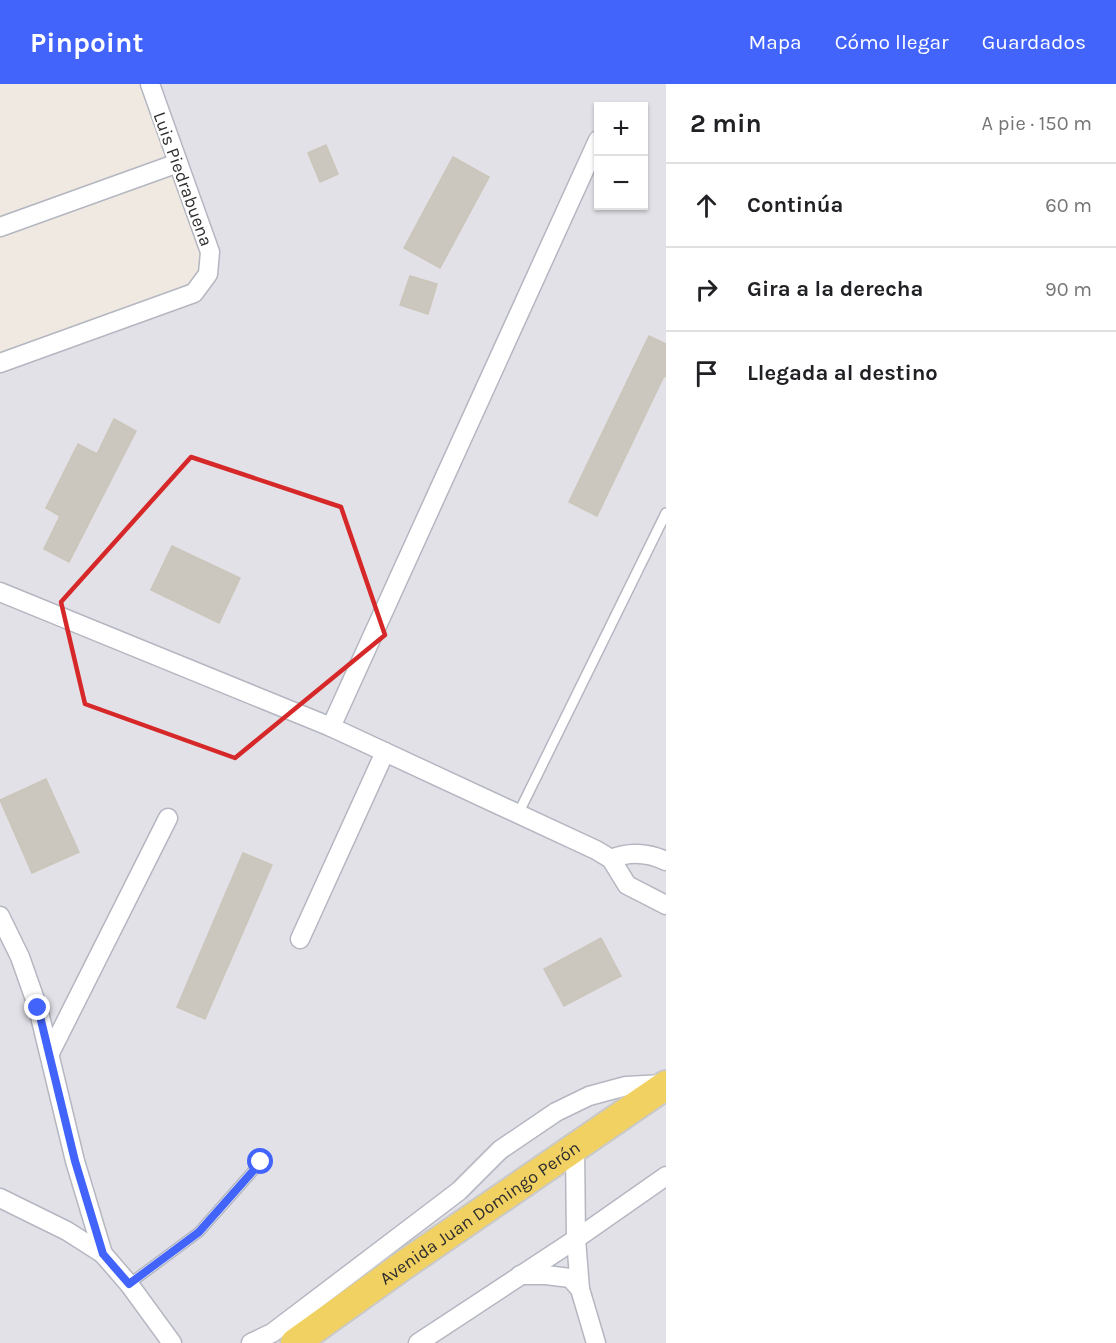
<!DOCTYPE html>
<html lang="es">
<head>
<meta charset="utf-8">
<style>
	body { margin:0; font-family:Karla,sans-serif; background:#f6f6f6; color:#202124 }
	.controls { position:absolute; right:18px; top:18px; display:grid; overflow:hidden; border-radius:0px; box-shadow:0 2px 4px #0004 }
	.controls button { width:54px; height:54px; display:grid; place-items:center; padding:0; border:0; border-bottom:2px solid #e0e0e0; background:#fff; color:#202124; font:30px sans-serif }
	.stop { position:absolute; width:18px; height:18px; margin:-14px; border:4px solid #4264fb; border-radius:50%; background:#fff }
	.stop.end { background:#4264fb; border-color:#fff; box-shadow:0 2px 6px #0008 }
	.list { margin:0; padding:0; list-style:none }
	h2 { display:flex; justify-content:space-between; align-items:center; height:78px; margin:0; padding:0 24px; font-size:26px }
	h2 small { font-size:20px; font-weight:400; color:#757577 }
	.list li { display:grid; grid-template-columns:39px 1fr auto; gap:18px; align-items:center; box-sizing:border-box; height:84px; padding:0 24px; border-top:2px solid #e0e0e0 }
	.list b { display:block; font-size:22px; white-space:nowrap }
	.list em { font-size:20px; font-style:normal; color:#757577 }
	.icon { flex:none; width:33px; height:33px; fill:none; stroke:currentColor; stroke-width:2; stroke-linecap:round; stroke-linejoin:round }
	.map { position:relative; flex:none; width:666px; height:1259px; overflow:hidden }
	header { display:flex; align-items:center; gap:36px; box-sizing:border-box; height:84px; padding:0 30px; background:#4264fb; color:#fff }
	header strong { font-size:28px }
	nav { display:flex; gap:33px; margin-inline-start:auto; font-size:21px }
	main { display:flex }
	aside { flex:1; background:#fff }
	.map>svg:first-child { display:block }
	.industrial { fill:#e3e1e8; fill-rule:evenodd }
	.building { fill:#cbc7bf; stroke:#cbc5ba; stroke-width:1.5 }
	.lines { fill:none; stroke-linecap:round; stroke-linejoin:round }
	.lane-casing { stroke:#b4b7c1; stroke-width:12 }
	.street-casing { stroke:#b4b7c1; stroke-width:21 }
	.primary-casing { stroke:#c9c9c9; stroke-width:32 }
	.lane { stroke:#fff; stroke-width:9 }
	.street { stroke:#fff; stroke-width:18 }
	.primary { stroke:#f2d163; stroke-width:28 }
	.route { stroke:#4264fb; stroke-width:8 }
	.marked { fill:none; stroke:#d62828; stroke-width:4.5; stroke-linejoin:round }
	.labels { text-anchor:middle; stroke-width:4.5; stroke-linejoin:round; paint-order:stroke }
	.street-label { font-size:18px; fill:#2e2e2e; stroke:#fff }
</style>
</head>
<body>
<header>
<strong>Pinpoint</strong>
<nav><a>Mapa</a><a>Cómo llegar</a><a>Guardados</a></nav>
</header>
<main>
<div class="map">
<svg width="666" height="1259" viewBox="0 0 666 1259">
	<rect width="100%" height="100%" fill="#efe9e1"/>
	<path class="industrial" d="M150 0H666V1259H0V279L194 209 208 190ZM598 22H644V122H598Z"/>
	<g class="building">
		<polygon points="326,61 338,90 320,98 308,69"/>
		<polygon points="453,73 489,93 440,184 404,164"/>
		<polygon points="410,192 437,200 428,230 400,221"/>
		<polygon points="649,252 666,260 666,293 664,292 597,432 569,418"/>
		<polygon points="114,335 136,347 69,478 44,465 60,432 46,424 78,360 97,370"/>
		<polygon points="172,462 240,494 219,539 151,506"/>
		<polygon points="46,695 79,768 32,789 0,716"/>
		<polygon points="243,769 272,781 205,935 177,923"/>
		<polygon points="601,854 621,892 564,922 544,885"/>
	</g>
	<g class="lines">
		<g class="lane-casing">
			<g id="lane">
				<polyline points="518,730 666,429"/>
				<polyline points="129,1200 199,1148 261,1078"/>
			</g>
		</g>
		<g class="street-casing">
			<g id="street">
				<polyline points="0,143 178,79"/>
				<polyline points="0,279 194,209 208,190 210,168 150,0"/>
				<polyline points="0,508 331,643 596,766 611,775 627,801 666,821"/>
				<polyline points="331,643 598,56"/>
				<path d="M611 775C629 767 649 769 666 777"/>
				<polyline points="0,832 20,873 38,924 75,1077 103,1170"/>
				<polyline points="300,855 385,668"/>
				<polyline points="50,969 168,734"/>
				<polyline points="575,1063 576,1155 580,1205 596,1259"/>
				<polyline points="0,1114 67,1147 103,1170 129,1200 172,1259"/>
				<polyline points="520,1191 546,1191 570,1194 580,1205"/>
				<polyline points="251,1259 272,1249 459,1107 500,1066 556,1028 589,1012 626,1002 663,1000"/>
				<polyline points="418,1259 576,1155 666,1092"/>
			</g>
		</g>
		<g class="primary-casing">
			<g id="primary">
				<path id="s1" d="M295 1259 401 1183 666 1001"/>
			</g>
		</g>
		<use href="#lane" class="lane"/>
		<use href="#street" class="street"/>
		<use href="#primary" class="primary"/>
	</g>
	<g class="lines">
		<polyline class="route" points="38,924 75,1077 103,1170 129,1200 199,1148 261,1078"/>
	</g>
	<path class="marked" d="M191 373 341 423 385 551 235 674 85 620 61 518Z"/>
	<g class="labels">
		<g class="street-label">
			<text transform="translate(183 95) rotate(70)" y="6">Luis Piedrabuena</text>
			<text dy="6" stroke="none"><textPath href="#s1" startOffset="226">Avenida Juan Domingo Perón</textPath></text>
		</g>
	</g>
</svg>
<div class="controls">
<button>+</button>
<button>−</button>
</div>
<div class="stop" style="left:261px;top:1078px"></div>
<div class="stop end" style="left:38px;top:924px"></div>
</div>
<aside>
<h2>2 min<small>A pie · 150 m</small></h2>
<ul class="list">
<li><svg class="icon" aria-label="ahead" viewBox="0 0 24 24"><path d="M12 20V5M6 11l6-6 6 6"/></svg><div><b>Continúa</b></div><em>60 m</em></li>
<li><svg class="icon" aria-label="right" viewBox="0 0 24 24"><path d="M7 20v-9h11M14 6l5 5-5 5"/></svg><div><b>Gira a la derecha</b></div><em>90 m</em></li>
<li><svg class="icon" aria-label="arrive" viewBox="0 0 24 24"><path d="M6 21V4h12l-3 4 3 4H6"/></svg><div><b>Llegada al destino</b></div></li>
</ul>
</aside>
</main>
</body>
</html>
